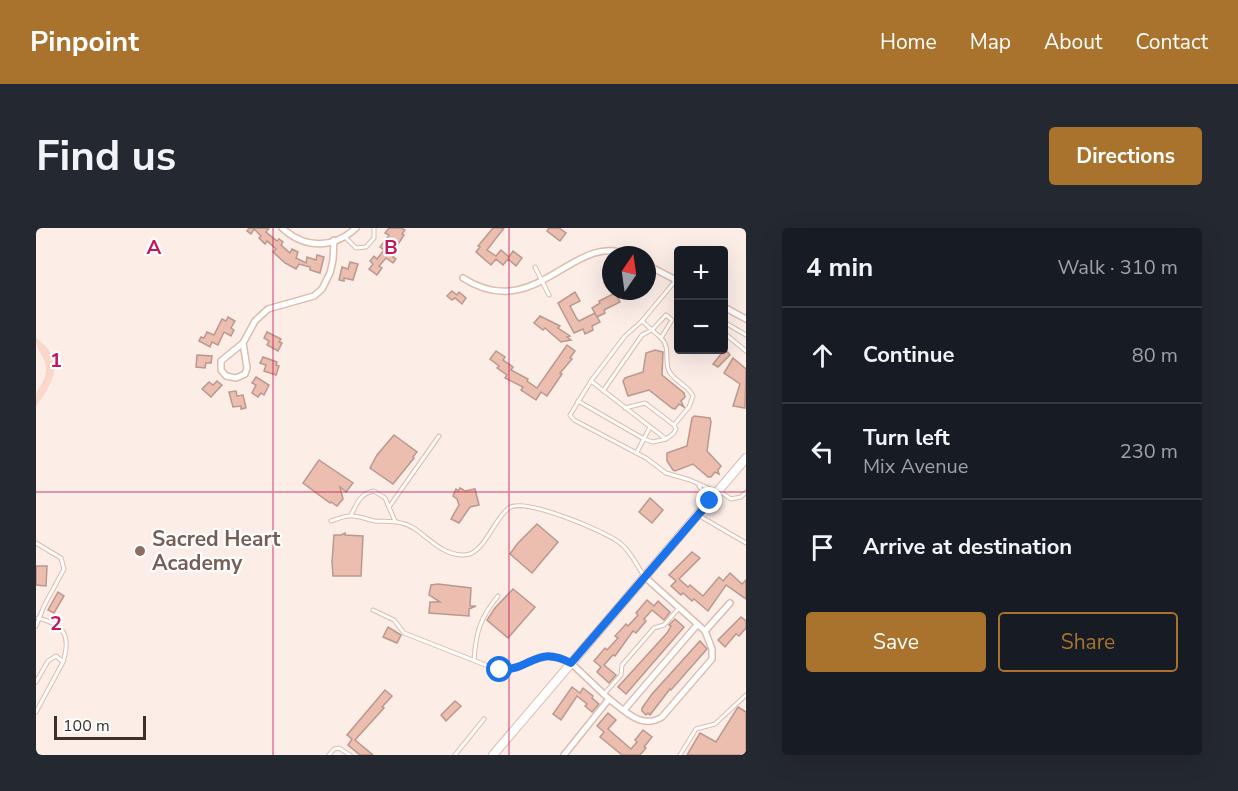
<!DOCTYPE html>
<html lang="en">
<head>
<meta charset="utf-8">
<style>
	body { margin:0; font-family:"Nunito Sans",sans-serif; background:#242831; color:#f1f3f6 }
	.controls { position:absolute; right:18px; top:18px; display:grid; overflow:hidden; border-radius:6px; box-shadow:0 6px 24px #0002 }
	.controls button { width:54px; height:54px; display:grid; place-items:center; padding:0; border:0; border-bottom:2px solid #363941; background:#171b24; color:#f1f3f6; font:30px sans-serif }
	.compass { position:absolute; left:566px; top:18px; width:54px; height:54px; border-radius:50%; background:#171b24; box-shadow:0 6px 24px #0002; rotate:13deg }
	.scale { position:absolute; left:18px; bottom:15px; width:92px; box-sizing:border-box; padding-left:6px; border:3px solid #3e302a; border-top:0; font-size:16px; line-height:21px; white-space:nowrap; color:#3e302a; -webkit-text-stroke:4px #fff; paint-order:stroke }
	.stop { position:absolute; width:18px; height:18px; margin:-14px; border:4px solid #1a73e8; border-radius:50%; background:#fff }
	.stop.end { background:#1a73e8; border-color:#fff; box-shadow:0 2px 6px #0008 }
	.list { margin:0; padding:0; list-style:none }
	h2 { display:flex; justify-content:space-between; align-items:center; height:78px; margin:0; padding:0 24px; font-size:26px }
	h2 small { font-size:20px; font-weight:400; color:#9ea1a6 }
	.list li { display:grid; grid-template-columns:39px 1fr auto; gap:18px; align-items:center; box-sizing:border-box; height:96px; padding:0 24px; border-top:2px solid #363941 }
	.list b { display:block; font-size:22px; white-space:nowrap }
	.list p { margin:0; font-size:20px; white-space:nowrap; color:#9ea1a6 }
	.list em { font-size:20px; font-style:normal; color:#9ea1a6 }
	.actions { display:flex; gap:12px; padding:18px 24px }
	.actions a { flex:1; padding:14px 0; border:2px solid #a9732e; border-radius:6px; text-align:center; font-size:21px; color:#a9732e }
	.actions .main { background:#a9732e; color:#fff }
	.icon { flex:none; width:33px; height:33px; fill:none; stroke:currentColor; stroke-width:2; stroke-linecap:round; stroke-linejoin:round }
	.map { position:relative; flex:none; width:710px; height:527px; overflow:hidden; border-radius:6px }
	header { display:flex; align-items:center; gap:36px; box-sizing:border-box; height:84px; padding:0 30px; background:#a9732e; color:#fff }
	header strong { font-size:28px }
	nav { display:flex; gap:33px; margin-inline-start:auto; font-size:21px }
	.intro { display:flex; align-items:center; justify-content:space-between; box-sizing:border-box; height:144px; padding:0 36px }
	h1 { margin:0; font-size:42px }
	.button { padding:15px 27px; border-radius:6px; background:#a9732e; color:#fff; font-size:21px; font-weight:700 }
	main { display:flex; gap:36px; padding:0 36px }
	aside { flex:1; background:#171b24; border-radius:6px; box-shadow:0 6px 24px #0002 }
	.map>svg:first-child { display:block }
	.green { fill:#f9d7c9 }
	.building { fill:#ebbeaf; stroke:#bb988d; stroke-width:1.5 }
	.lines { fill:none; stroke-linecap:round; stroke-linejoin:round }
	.lane-casing { stroke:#debbac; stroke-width:5 }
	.street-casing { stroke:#debbac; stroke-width:8 }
	.secondary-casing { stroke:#debbac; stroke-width:10 }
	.lane { stroke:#fff; stroke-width:3 }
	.street { stroke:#fff; stroke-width:5 }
	.secondary { stroke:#fff; stroke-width:8 }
	.route { stroke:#1a73e8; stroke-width:8 }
	.grid { fill:none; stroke:#c2185b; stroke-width:1.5; stroke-opacity:0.55 }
	.education-dot { fill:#8d6e63; stroke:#fff; stroke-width:2 }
	.labels { text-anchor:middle; stroke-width:4.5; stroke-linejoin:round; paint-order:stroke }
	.education-label { font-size:21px; font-weight:bold; fill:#785e54; stroke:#fff; text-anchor:start }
	.grid-label { font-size:20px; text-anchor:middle; font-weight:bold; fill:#c2185b; stroke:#fff; stroke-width:4.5; stroke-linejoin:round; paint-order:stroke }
</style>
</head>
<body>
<header>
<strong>Pinpoint</strong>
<nav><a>Home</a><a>Map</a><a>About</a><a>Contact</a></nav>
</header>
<div class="intro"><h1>Find us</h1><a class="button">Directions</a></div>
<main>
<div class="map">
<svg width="710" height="527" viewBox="0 0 710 527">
	<rect width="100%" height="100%" fill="#fcede7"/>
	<path class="green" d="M0 110C30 131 18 155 0 178 0 174 0 168 1 164 5 156 10 151 10 142 10 127 0 125 0 110Z"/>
	<g class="building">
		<polygon points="213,0 233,0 230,4 241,13 243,11 247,14 245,17 254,25 256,21 262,24 260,30 270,35 271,29 280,32 281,27 288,29 284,45 274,42 274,39 263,36 260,41 249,35 237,24 240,21 231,13 229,16 223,10 225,8 218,1 215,6 211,3"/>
		<polygon points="353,0 365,0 369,2 366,6 368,7 359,21 362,23 357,29 360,31 357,35 350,30 343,38 346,40 341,47 333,41 337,36 334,33 338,28 341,31 348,22 344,19 353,7 349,5"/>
		<polygon points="457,0 468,0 451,22 460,28 465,22 473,29 477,23 486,30 480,38 472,31 467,37 460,31 455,37 440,24 444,19 442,18"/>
		<polygon points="513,0 523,0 530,5 524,13 511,3"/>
		<polygon points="314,34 322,36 317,52 308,50 308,53 303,52 306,39 312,41"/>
		<polygon points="416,63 421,67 423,64 430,70 426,76 419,70 416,72 411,68"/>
		<polygon points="539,64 544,73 534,78 541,91 543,93 559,85 564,94 556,98 557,102 549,106 547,101 538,105 522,75"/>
		<polygon points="579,65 584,74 568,82 569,85 561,89 556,80 564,75 563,73"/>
		<polygon points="504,88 524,98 522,100 534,108 531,109 535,112 525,114 509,100 507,102 498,95"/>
		<polygon points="192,89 199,93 195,100 198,102 195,108 188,104 182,117 176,114 174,119 163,113 165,109 168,110 171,104 178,107 186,91 190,93"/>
		<polygon points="231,104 245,111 243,114 246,115 242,123 231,117 233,113 228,110"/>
		<polygon points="531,117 539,123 534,130 536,131 524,145 526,146 511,168 505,164 500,172 485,162 487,159 469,150 471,147 461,140 463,138 454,131 460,123 469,129 467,132 477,139 475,142 492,151 491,153 501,160"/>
		<polygon points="689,121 694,127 682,139 677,136"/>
		<polygon points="619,122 627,124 626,147 648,165 649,169 645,173 648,179 643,176 639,181 636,180 613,162 592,168 587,153 589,150 607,144 610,125"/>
		<polygon points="161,127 176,128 175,135 170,135 169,140 160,139"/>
		<polygon points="227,129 241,134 240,137 243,138 240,147 228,143 230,137 224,135"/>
		<polygon points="697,130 710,141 709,180 697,178 704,156 688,145"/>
		<polygon points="220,149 233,157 228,167 225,165 222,169 216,165 220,157 216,155"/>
		<polygon points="181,153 186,157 175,169 166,161 173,154 177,157"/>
		<polygon points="200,163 201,168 207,167 210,180 205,181 205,178 197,179 193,164"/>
		<polygon points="658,188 674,190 675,194 671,223 685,238 682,242 683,246 679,244 675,249 672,249 657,236 639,243 637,242 631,233 631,225 651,218 656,190"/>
		<polygon points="358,207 381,224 377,229 378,230 357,256 334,240 341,227"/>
		<polygon points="283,232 317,255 310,264 304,259 307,271 301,278 295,274 294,275 267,255"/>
		<polygon points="424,260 429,263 439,261 443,277 434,279 423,295 415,291 423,277 421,271 417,268 420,261 422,263"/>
		<polygon points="614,270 627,282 616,295 603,284"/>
		<polygon points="501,296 522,314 496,345 474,326 482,315"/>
		<polygon points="309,305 309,307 327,308 325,348 297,348 296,334 298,307 305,307"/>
		<polygon points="656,324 664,330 643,351 652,359 654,357 667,368 683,349 687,353 694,345 706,356 710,352 710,371 690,357 672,383 658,371 656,373 647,365 645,367 635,358 640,353 633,347"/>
		<polygon points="0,338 11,338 10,358 0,357"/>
		<polygon points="402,356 435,360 434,378 440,378 433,381 433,388 393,385 394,374 404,374 393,367 395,357"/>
		<polygon points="477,361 499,379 472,410 451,392 459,380"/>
		<polygon points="22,364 28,368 18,385 12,382"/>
		<polygon points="611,372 618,378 622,373 634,384 628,392 616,382 608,391 610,393 600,405 597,403 579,428 577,427 568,437 580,447 573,455 561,444 565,439 558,433 569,420 571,422 582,410 579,408 590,396 592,398 602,387 600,385"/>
		<polygon points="705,389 710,393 710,400 703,408 700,406 689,419 682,412"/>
		<polygon points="639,391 648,399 590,466 582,459 631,405 635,398 633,397"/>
		<polygon points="352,399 365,407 361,415 347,409"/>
		<polygon points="664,413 671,421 635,462 634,461 614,487 612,485 610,487 606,483 606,480 616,466"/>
		<polygon points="536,459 544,465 547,460 557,468 556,470 563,476 556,484 549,478 551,476 541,468 525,492 517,486"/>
		<polygon points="349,462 356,468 346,479 348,480 319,512 337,527 324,527 312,517 316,511 311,507"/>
		<polygon points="419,473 425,478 410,493 405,487"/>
		<polygon points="702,479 710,484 710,527 651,527 664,505 680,514"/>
		<polygon points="572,485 580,492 572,501 595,521 601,514 599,512 607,502 616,509 608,519 610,520 604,527 586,527 564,509 568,504 561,498"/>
	</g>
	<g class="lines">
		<g class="lane-casing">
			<g id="lane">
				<polyline points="310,10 320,20 330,19 338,10 338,0"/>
				<polyline points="499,39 513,67"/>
				<polyline points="640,52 606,93 589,108 555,153 534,187 538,192 610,230 630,245 654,252 679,263"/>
				<polyline points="688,94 710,107"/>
				<polyline points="688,105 710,123"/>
				<path d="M625 110C635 120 628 132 633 143 639 154 652 157 657 168L653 179 638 197"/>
				<polyline points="555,153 630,211 637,206 640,201 638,197 609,175 589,180"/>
				<polyline points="567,163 606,107 616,102 630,87 636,92 625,110 606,93"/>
				<polyline points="542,173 608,211 617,214 630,211"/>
				<polyline points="601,224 614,199"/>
				<polyline points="663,258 673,272"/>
				<polyline points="683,263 695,271 705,269 710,264"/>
				<polyline points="353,279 403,208"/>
				<path d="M315 287C321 276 324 265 338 263L349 270 359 293"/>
				<polyline points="662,287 710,315"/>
				<path d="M295 293C301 291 310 287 317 288 324 288 332 292 339 293 353 294 366 292 379 301 395 312 406 326 426 327 448 329 457 291 473 280 488 269 569 303 584 315 594 322 601 338 608 348"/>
				<polyline points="0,315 25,330 28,341 8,378 0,398"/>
				<polyline points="337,382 358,392 368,405 457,440 480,441 511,427 524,429 534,434"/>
				<path d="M2 390C29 397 35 408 27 434"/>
				<path d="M438 432C440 404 444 390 462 368"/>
				<polyline points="0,454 12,433 20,428 27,434 0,484"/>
				<polyline points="568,466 585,447 586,437 618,400 628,397 643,380"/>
				<polyline points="293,527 298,521 303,520 314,527"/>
				<polyline points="419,527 448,491"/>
				<polyline points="644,527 660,501 679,496 710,467"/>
			</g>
		</g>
		<g class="street-casing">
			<g id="street">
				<path d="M246 0C269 21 297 21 320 0"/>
				<polyline points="611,37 642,53"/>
				<path d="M427 50C500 97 538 2 592 27"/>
				<polyline points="688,79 710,91"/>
				<polyline points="207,115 211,140 209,146 200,150 190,148 185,142 185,133 207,115 219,93 232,81 278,68 286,61 294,45 297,32 298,12"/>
				<polyline points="610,350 669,403 694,375"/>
				<path d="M573 471C589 483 606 502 626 489L676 431V421L669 403"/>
				<polyline points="588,482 661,397"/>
				<polyline points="528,527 573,471 535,435"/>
			</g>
		</g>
		<g class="secondary-casing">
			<polyline id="secondary" points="457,527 710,230"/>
		</g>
		<use href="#lane" class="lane"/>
		<use href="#street" class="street"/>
		<use href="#secondary" class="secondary"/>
	</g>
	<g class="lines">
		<path class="route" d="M464 442C498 441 499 417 535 435L674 273"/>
	</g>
	<path class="grid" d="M237 0V527M473 0V527M0 264H710"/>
	<circle class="education-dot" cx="104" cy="323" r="6"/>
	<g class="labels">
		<g class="education-label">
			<text x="116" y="318">Sacred Heart<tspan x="116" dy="24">Academy</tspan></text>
		</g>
	</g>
	<g class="grid-label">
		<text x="118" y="26">A</text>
		<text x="355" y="26">B</text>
		<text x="20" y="139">1</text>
		<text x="20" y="402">2</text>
	</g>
</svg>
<div class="controls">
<button>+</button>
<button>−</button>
</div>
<svg class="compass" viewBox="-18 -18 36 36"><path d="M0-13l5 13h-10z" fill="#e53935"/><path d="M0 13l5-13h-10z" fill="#9ea1a6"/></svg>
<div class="scale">100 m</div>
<div class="stop" style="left:464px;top:442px"></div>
<div class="stop end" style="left:674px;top:273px"></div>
</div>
<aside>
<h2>4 min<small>Walk · 310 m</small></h2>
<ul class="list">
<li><svg class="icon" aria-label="ahead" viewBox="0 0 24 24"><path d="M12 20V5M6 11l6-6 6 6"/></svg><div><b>Continue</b></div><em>80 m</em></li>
<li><svg class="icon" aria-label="left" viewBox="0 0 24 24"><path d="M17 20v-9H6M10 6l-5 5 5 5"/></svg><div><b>Turn left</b><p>Mix Avenue</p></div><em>230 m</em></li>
<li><svg class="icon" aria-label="arrive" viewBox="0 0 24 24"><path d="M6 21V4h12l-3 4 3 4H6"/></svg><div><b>Arrive at destination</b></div></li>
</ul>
<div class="actions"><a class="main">Save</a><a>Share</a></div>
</aside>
</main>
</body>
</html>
